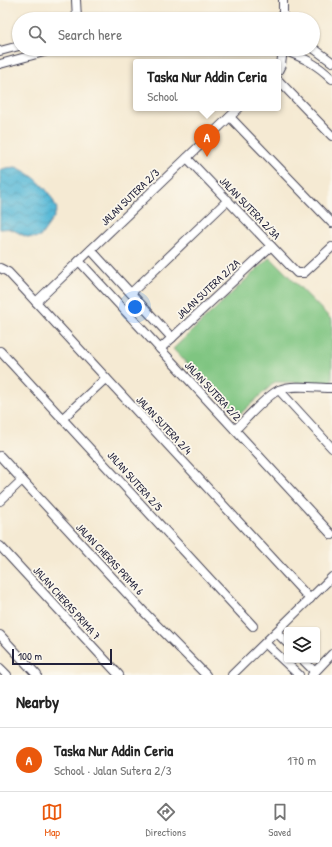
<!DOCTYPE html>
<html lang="en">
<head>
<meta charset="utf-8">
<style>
	body { margin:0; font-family:"Patrick Hand",sans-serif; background:#f2f2f2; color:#222 }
	.controls { position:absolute; right:12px; bottom:12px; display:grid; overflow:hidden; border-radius:4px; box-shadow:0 1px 3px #0004 }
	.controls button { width:36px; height:36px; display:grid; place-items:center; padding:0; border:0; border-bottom:1px solid #e0e0e0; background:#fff; color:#222; font:20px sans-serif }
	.scale { position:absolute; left:12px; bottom:10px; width:100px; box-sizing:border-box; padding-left:4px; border:2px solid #22223b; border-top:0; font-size:11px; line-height:14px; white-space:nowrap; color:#22223b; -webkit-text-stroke:3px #fbf7ec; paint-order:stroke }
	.you { position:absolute; left:135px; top:307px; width:14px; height:14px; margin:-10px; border:3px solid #fff; border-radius:50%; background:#1a73e8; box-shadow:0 0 0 6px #1a73e833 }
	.badge { display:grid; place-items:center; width:26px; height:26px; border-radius:50%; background:#ea580c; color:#fff; font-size:13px; font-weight:700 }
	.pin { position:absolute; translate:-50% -33px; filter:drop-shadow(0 1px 2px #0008) }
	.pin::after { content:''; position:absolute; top:21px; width:14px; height:12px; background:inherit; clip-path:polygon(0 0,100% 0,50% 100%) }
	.popup { position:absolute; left:133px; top:59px; width:148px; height:52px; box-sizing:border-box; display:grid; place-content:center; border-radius:4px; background:#fff; filter:drop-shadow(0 1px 3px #0005); font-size:13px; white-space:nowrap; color:#767676 }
	.popup b { font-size:15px; color:#222 }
	.popup::after { content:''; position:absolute; left:50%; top:100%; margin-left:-8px; border:8px solid transparent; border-top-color:#fff }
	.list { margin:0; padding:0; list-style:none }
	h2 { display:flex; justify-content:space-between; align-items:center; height:52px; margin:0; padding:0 16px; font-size:17px }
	h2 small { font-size:13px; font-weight:400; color:#767676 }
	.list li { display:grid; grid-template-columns:26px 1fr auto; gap:12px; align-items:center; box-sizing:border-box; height:64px; padding:0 16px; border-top:1px solid #e0e0e0 }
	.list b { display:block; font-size:15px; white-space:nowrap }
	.list p { margin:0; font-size:13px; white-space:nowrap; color:#767676 }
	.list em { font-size:13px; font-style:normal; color:#767676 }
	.icon { flex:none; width:22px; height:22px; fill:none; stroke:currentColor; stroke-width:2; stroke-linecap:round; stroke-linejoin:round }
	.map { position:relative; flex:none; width:332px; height:675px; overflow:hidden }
	.search { position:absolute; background:#fff; box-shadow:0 1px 3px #0004; left:12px; right:12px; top:12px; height:44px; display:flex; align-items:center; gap:10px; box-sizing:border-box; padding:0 14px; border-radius:22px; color:#767676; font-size:15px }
	.sheet { height:116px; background:#fff }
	nav { display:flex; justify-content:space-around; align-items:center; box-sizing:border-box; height:56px; border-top:1px solid #e0e0e0; background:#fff; font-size:11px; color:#767676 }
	nav a { display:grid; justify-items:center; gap:2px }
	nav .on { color:#ea580c }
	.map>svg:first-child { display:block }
	.park { fill:#7fc581; stroke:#50745e }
	.water { fill:url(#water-waves); stroke:#3e6e89 }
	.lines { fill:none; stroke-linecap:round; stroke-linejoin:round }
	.minor-casing { stroke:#424052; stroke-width:10 }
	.minor { stroke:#fff; stroke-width:8 }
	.labels { text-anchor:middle; stroke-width:3.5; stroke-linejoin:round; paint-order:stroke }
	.street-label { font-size:11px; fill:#22223b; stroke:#fbf7ec }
</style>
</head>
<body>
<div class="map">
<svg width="332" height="675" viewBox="0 0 332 675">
	<defs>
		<pattern id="water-waves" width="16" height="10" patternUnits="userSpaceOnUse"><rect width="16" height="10" fill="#59b9d7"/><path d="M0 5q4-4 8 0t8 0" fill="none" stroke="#4996b0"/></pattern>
	</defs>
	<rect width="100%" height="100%" fill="#fbf7ec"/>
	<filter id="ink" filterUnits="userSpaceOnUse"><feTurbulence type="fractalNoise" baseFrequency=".025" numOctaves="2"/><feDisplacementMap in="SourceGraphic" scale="8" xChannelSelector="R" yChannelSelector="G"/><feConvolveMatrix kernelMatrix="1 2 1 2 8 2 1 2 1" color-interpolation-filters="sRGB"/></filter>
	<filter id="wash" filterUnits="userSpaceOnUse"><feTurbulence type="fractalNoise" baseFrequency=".012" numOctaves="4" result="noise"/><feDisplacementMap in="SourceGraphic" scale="16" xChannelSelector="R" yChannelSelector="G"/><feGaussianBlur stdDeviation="0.9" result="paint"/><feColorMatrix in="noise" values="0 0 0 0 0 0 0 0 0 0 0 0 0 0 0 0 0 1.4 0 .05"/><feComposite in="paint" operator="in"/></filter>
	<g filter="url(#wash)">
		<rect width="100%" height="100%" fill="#f5ead3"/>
		<polygon class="park" points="270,257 332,320 332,383 275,382 238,416 173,349"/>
		<path class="water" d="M16 167C35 175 50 190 57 209L54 217 40 237C24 240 23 233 10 229 7 228 3 229 0 229V170L6 168Z"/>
	</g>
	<g filter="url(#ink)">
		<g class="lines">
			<g class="minor-casing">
				<g id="minor">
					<polyline points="76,0 77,19"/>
					<polyline points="283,19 283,0"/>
					<polyline points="313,48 332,62"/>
					<path d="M281 49C302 57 316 63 332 79"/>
					<polyline points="0,51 19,46"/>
					<polyline points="0,64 55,49"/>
					<polyline points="278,71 281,65 283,49"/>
					<polyline points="278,80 332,136"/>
					<polyline points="230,117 332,223"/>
					<polyline points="187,158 297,273 304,273 332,247"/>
					<polyline points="91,250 172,338"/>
					<polyline points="79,261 332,535"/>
					<polyline points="0,268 8,272 24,289 310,599"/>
					<polyline points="131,293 228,200"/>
					<polyline points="36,302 239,108"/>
					<polyline points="160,349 271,246"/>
					<polyline points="0,351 253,626"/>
					<polyline points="279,390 332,448"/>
					<polyline points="62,419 106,378"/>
					<path d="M235 430C245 420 267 395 279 390 292 384 317 388 332 388"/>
					<polyline points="0,456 145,613 206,675"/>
					<polyline points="0,501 22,480"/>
					<polyline points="0,546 119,675"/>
					<polyline points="276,632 287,643"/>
					<polyline points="0,635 37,675"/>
					<polyline points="265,643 299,675"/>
					<polyline points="303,660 315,672"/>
					<polyline points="0,668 7,675"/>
					<polyline points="232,675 332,577"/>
					<polyline points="312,675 332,654"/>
				</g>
			</g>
			<use href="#minor" class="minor"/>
		</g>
	</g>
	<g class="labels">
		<g class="street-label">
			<text transform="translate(130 197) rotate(-44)" y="4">JALAN SUTERA 2/3</text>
			<text transform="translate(250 208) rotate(46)" y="4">JALAN SUTERA 2/3A</text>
			<text transform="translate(208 289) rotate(-43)" y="4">JALAN SUTERA 2/2A</text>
			<text transform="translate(213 391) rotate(47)" y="4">JALAN SUTERA 2/2</text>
			<text transform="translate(164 425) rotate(47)" y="4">JALAN SUTERA 2/4</text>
			<text transform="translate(135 481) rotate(48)" y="4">JALAN SUTERA 2/5</text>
			<text transform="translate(110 559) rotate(47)" y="4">JALAN CHERAS PRIMA 6</text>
			<text transform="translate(67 603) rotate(48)" y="4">JALAN CHERAS PRIMA 7</text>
		</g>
	</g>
</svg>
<div class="controls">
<button><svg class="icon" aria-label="layers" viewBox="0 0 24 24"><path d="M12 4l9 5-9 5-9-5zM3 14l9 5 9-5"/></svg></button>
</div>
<div class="scale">100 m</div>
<div class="you"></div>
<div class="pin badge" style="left:207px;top:157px">A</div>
<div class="popup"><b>Taska Nur Addin Ceria</b>School</div>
<div class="search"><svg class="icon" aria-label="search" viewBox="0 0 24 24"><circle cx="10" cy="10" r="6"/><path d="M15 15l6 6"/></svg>Search here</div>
</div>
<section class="sheet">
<h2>Nearby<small></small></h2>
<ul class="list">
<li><span class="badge">A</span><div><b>Taska Nur Addin Ceria</b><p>School · Jalan Sutera 2/3</p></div><em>170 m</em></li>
</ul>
</section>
<nav>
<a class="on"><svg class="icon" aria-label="map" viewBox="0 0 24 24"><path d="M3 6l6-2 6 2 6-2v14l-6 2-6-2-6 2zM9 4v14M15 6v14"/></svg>Map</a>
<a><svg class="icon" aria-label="directions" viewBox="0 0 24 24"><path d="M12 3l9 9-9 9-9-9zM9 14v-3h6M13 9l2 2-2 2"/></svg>Directions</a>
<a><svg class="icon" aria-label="saved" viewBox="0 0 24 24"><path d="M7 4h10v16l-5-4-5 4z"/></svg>Saved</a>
</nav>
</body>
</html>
